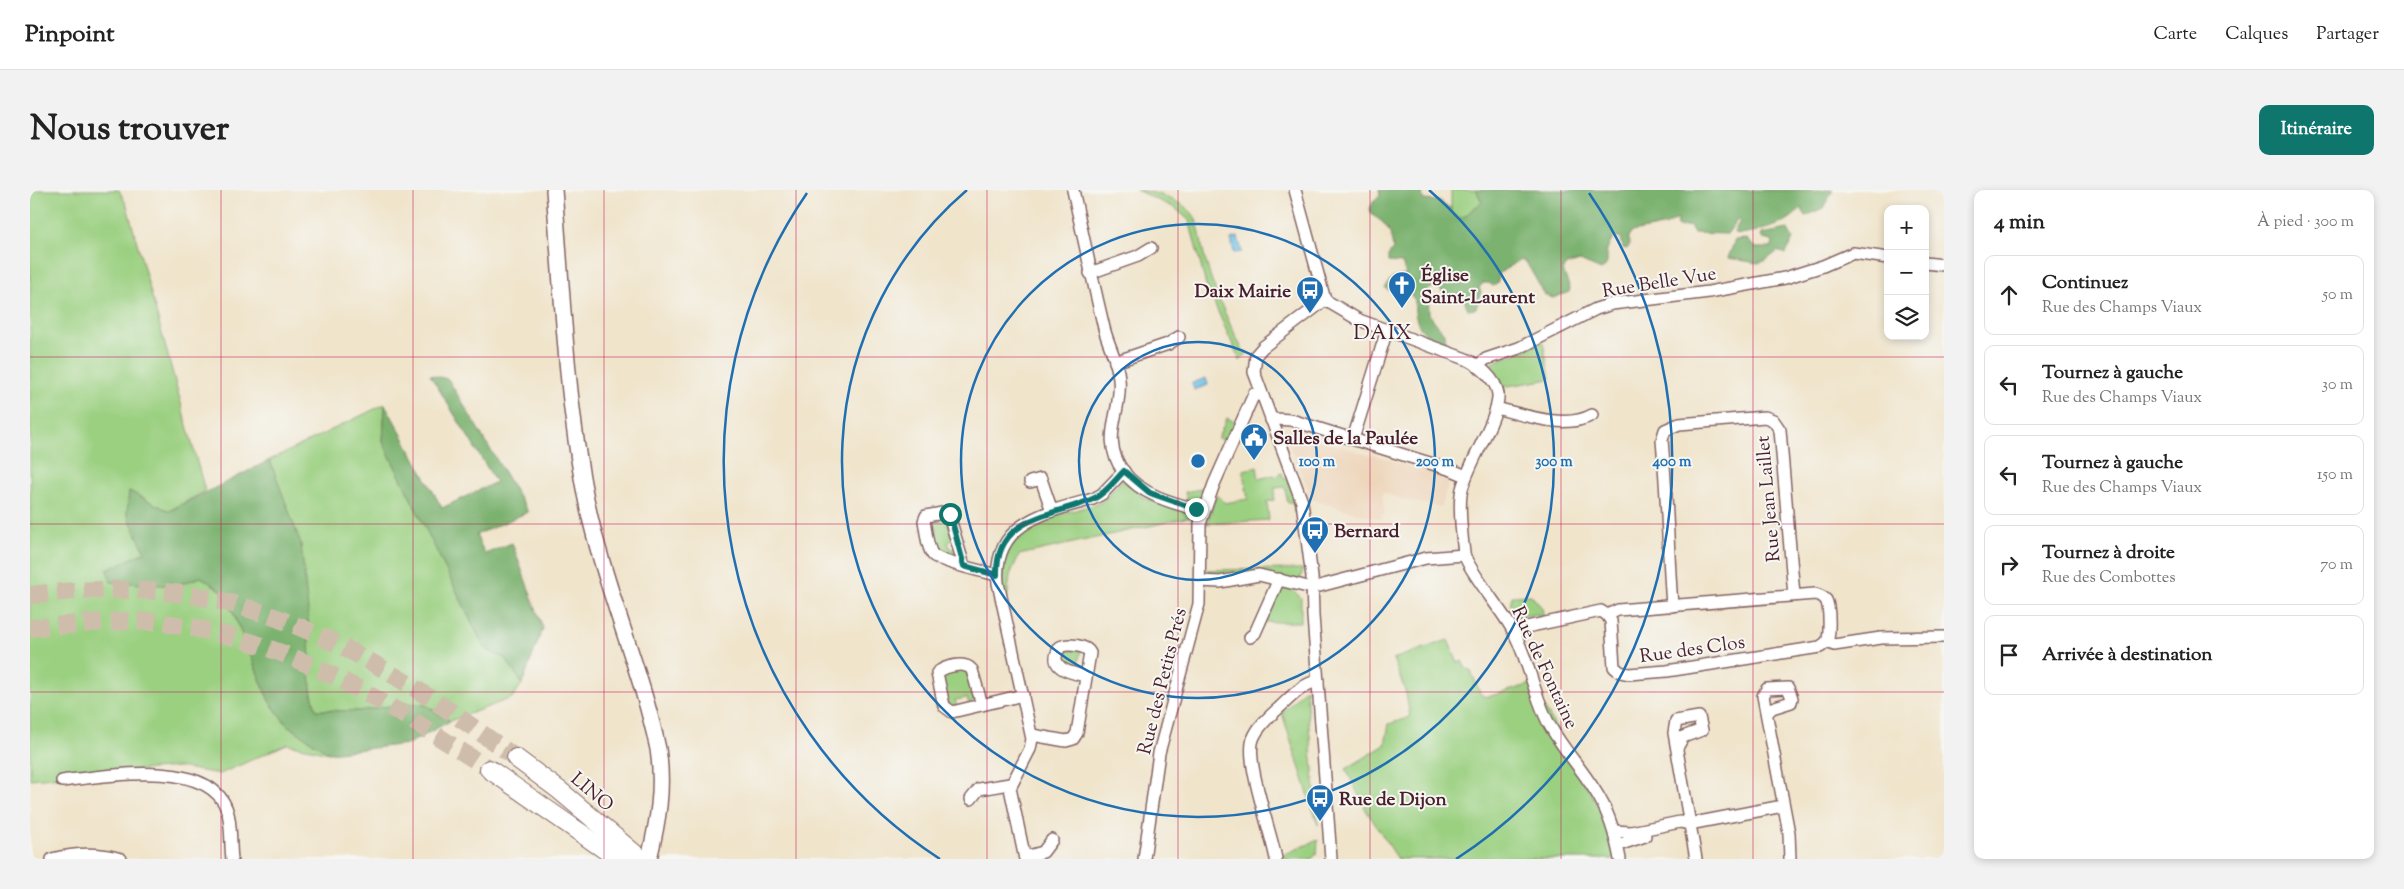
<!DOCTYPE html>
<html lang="fr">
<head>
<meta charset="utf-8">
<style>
	body { margin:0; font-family:"Sorts Mill Goudy",serif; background:#f2f2f2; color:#222 }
	.controls { position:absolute; right:15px; top:15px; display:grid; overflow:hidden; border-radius:10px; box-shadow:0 2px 8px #0003 }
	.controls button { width:45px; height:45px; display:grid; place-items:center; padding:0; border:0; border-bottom:1px solid #e0e0e0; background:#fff; color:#222; font:25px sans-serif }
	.stop { position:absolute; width:15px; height:15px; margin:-11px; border:4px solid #0f766e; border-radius:50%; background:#fff }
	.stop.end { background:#0f766e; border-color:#fff; box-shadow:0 1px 5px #0008 }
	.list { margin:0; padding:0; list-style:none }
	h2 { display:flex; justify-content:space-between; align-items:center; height:65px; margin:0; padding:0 20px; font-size:21px }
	h2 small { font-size:16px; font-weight:400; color:#767676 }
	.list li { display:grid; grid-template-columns:32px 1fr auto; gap:15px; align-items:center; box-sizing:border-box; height:80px; margin:0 10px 10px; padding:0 10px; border:1px solid #e0e0e0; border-radius:10px }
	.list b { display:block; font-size:19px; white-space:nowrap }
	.list p { margin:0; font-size:16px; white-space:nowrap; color:#767676 }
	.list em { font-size:16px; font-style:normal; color:#767676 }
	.icon { flex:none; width:28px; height:28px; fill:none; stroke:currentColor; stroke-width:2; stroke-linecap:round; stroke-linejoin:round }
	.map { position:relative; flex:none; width:1914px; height:669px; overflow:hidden; border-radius:10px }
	header { display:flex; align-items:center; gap:30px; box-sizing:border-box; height:70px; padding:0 25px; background:#fff; border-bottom:1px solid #e0e0e0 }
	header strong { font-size:24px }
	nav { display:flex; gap:28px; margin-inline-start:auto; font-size:18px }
	.intro { display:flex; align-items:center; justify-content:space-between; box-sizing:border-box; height:120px; padding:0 30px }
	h1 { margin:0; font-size:35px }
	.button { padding:12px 22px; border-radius:10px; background:#0f766e; color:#fff; font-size:18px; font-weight:700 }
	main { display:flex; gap:30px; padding:0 30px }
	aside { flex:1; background:#fff; border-radius:10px; box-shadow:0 2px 8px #0003 }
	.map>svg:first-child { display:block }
	.built { fill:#eed6bb }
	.green { fill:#9bd081; stroke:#727856 }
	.forest { fill:#7cb26f; stroke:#63684d }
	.water { fill:#67bfe4; stroke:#586f88 }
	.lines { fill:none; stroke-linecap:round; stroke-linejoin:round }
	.highway-tunnel { stroke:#cfbdab; stroke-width:18; stroke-dasharray:18 9; stroke-linecap:butt }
	.minor-casing { stroke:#846463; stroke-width:14 }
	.major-casing { stroke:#846463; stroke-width:18 }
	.highway-casing { stroke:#846463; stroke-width:20 }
	.minor { stroke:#fff; stroke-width:11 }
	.major { stroke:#fff; stroke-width:15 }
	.highway { stroke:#fff; stroke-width:18 }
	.route { stroke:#0f766e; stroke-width:6 }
	.grid { fill:none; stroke:#c2185b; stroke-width:1; stroke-opacity:0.55 }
	.ring { fill:none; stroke:#1f6fb2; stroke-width:2.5 }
	.labels { text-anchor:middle; stroke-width:4; stroke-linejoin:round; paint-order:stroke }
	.poi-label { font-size:19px; font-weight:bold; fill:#4a1f2b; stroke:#f6f6f2; text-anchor:start }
	.street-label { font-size:19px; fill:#4a1f2b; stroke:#f6f6f2 }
	.quarter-label { font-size:21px; letter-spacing:1px; fill:#4a1f2b; stroke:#f6f6f2 }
	.centre { fill:#1f6fb2; stroke:#f6f6f2; stroke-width:2.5 }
	.ring-label { font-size:15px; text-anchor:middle; font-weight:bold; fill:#1f6fb2; stroke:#f6f6f2; stroke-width:4; stroke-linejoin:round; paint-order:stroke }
</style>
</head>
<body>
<header>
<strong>Pinpoint</strong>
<nav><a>Carte</a><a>Calques</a><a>Partager</a></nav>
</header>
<div class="intro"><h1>Nous trouver</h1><a class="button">Itinéraire</a></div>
<main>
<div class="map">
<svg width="1914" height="669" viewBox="0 0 1914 669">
	<rect width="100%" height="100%" fill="#f6f6f2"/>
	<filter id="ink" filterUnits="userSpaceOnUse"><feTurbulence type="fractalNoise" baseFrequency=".02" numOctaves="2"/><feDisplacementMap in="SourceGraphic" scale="10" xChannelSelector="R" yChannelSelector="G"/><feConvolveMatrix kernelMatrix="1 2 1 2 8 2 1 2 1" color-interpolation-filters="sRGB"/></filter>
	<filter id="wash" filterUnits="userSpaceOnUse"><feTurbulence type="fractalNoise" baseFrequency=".0096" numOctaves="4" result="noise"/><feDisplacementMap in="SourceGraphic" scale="20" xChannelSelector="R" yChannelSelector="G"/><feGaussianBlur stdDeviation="1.12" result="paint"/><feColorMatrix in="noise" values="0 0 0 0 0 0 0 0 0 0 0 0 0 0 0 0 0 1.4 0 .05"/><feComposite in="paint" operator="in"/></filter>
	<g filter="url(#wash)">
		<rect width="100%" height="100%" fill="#f0e4cb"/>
		<polygon class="built" points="1261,237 1271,239 1271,244 1309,256 1314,255 1314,257 1341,266 1342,264 1420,289 1411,317 1374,310 1352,302 1355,326 1352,326 1352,330 1279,309 1278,299 1255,245"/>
		<g class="green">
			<polygon points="0,0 89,0 97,16 175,301 139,321 99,301 97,324 116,362 77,380 145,396 171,387 195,403 239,511 257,535 299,563 257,554 190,584 148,577 0,589"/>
			<path d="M1106 0C1121 0 1152 11 1162 23 1169 31 1170 46 1172 56 1180 94 1196 126 1213 161L1218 162 1210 171 1176 95 1159 30 1145 18Z"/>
			<polygon points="1421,0 1446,0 1452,12 1432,28 1427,27 1421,21"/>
			<polygon points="1513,152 1520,189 1472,197 1459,178 1460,174"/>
			<polygon points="355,214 353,252 455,459 476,469 492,494 482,508 420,531 396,515 376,513 330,521 286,520 281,500 240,270"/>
			<polygon points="1197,228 1207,233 1197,252 1188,248"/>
			<polygon points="1227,277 1229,289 1244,285 1248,288 1249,284 1252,283 1254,289 1257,288 1265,308 1266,322 1264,323 1263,312 1257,312 1255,297 1245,298 1244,310 1237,312 1239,330 1176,334 1187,305 1195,313 1218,309 1213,280"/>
			<path d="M1093 290 1110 303 1111 306C1127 315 1143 316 1160 322L1164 330 1160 327 989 365 980 385 977 410 972 397 974 367 983 349 1003 332 1070 313 1079 306V303Z"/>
			<polygon points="1176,298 1169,312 1157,310 1155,302"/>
			<polygon points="916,326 923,350 918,352 921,360 926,358 927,368 924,369 907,362 902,345 908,343 905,334 899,336 898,330"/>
			<polygon points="1273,379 1270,390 1182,387 1175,380"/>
			<polygon points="1256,398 1264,401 1271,408 1271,432 1234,432 1247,402"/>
			<polygon points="1501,405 1512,418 1514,429 1511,430 1508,424 1487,427 1480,414 1482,406"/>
			<polygon points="1418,450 1428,473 1432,471 1437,480 1440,479 1451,505 1457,507 1502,494 1576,631 1586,669 1368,669 1336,620 1316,579 1355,555 1359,534 1380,527 1376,503 1363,469"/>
			<polygon points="1051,459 1048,476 1054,479 1050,481 1034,478 1030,463 1033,460"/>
			<polygon points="936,478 945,510 939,514 937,508 925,510 927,517 918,515 911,485 914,482"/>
			<polygon points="1276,498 1277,514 1288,635 1252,523"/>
			<polygon points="1288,650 1287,663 1282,669 1254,669 1253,665"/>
		</g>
		<g class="forest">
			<path d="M1349 0H1392L1393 10 1411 11 1414 15 1421 18V21L1427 27 1432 28 1452 12 1446 0H1803L1793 18 1776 26 1771 18C1755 38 1730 40 1706 45L1704 42 1710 31 1708 29 1697 44 1664 43 1660 36 1648 37 1646 34 1648 28 1637 35 1602 42 1599 47V56L1597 59 1593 58 1591 47H1584L1575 62C1578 70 1579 74 1571 80L1550 71 1536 75 1533 81 1540 98 1539 102 1523 108 1515 105 1496 72 1490 70 1468 84 1469 88 1467 94 1463 96 1459 93H1453L1449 98 1451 102 1446 118 1441 120 1438 119 1433 107 1413 103 1410 99 1403 97 1398 100 1399 124 1415 145 1416 155C1393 146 1383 136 1385 110L1380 104 1375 103 1368 106 1355 98C1359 87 1365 87 1376 85L1372 73 1358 72V66L1363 59C1361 42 1358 34 1342 25L1340 19 1343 12 1350 6Z"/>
			<polygon points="1758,39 1763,49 1756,64 1748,61 1735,71 1727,73 1698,68 1705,50 1717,49 1725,58 1741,58 1743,54 1742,51 1733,49 1731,47 1732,44"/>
			<polygon points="400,185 418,189 498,322 446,345 455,364 482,353 513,438 492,494 476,469 455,459 353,252 355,214 412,318 466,292"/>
			<polygon points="240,270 271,354 278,420 281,500 286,520 330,521 376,513 396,515 420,531 378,554 299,563 257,535 239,511 195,403 171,387 145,396 81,392 77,380 115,362 97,324 99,301 139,321"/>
		</g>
		<g class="water">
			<polygon points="1208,47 1212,62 1204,63 1201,49"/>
			<polygon points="1176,188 1178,195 1164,200 1162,193"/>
		</g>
	</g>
	<g filter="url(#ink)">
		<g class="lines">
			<g class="highway-tunnel">
				<path d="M0 405C60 399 122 396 182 409 296 434 392 500 486 568"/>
				<path d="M0 438C43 435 89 428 133 433 261 449 353 511 459 579"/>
			</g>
			<g class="minor-casing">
				<g id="minor">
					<path d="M1043 0C1053 46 1063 92 1074 138 1078 155 1088 171 1089 189 1093 222 1069 247 1093 281 1111 306 1146 314 1173 321"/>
					<polyline points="1265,0 1295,110"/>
					<polyline points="1895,73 1914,75"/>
					<polyline points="1060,83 1108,66 1121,58"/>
					<path d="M1295 110 1329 130 1436 169C1449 175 1466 189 1468 204 1470 226 1438 274 1432 299 1428 314 1432 347 1434 363 1436 377 1473 422 1482 439 1499 469 1503 504 1519 534 1533 560 1555 582 1570 609 1581 628 1586 648 1590 669"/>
					<polyline points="1295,110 1233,157 1226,165 1224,182 1272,312 1282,387 1283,426 1301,669"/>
					<polyline points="1085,172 1138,154 1149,147"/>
					<polyline points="1447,176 1456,169 1489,158 1566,119 1582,114 1679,102 1755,88 1793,76 1823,63 1858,68"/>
					<path d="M1466 218C1494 225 1536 240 1562 225"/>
					<polyline points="1241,230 1245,229 1261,230 1422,280 1436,286"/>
					<polyline points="1323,249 1357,140"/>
					<polyline points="1000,292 1011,289 1022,321"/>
					<path d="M934 376 918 322 896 326 894 331C896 340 897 358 903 365 910 372 955 382 967 385"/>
					<polyline points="1169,391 1190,392 1229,385 1282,398 1396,368 1434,365"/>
					<path d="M1642 416C1638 360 1637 305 1632 250L1635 240 1649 234 1735 227 1743 230 1750 240 1764 405"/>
					<path d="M1577 425 1588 420 1785 404C1789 405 1793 406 1796 410 1800 417 1800 445 1797 452"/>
					<polyline points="1483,440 1571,421 1577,425 1581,431 1584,477 1590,482 1599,484 1637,481 1790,457 1797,452"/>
					<polyline points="1220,447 1225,443 1249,389"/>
					<polyline points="1797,452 1804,455 1851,448 1914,447"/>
					<path d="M952 515 942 480C935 471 915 476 907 483L914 516 922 522 993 505"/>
					<polyline points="1737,523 1742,518 1761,512 1762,508 1758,498 1737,499 1733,506 1759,643 1760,669"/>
					<path d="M1002 545 1036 551 1043 549 1047 543 1060 463C1056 455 1037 453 1030 457 1016 479 1042 483 1056 486"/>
					<polyline points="1648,556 1653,547 1672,540 1669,527 1646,531 1644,543 1666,669"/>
					<path d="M32 591C73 586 180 567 197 620 202 634 200 654 202 669"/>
					<polyline points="941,609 949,599 980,594"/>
					<polyline points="1584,641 1601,642 1650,632 1659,634 1753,616"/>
					<polyline points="1588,655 1615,646"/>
					<polyline points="995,667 1013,662 1022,650"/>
					<path d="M22 669C46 663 67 662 91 669"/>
					<path d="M995 669 980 598 1000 559 1002 549 968 393C962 332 1017 322 1063 309L1072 304 1094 281"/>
					<polyline points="1114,669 1129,563 1169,414 1170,334 1184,294 1224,204 1232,206"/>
					<path d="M1246 669C1241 641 1215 572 1223 549 1228 536 1240 526 1250 517 1262 506 1272 494 1288 491"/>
				</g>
			</g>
			<g class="major-casing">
				<path id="major" d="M524 0C533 108 536 218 559 323 577 404 611 479 628 559 634 598 628 631 619 669"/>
			</g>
			<g class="highway-casing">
				<g id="highway">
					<polyline points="486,568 529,600 611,669"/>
					<polyline points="459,579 588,669"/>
				</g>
			</g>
			<use href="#minor" class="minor"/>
			<use href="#major" class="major"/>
			<use href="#highway" class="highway"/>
		</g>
	</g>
	<g class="lines" filter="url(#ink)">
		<path class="route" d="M920 324 934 376 967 385C965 324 1026 327 1065 308 1077 302 1085 290 1094 281L1120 303 1166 319"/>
	</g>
	<path class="grid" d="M191 0V669M383 0V669M574 0V669M766 0V669M957 0V669M1148 0V669M1340 0V669M1531 0V669M1723 0V669M0 167H1914M0 334H1914M0 502H1914"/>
	<g class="ring">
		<circle cx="1168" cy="271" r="119"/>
		<circle cx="1168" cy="271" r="237"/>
		<path d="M1399 0A356 356 0 1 1 937 0"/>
		<path d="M910 669A474 474 0 0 1 777 3M1559 3A474 474 0 0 1 1426 669"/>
	</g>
	<defs>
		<g id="church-pin" transform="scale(1.4375)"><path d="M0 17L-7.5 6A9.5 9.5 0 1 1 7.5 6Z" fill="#1f6fb2" stroke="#f6f6f2"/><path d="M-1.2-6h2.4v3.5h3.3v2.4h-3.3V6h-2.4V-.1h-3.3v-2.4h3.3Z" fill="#fff"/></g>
		<g id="bus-pin" transform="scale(1.4375)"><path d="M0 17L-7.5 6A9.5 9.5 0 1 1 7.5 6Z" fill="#1f6fb2" stroke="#f6f6f2"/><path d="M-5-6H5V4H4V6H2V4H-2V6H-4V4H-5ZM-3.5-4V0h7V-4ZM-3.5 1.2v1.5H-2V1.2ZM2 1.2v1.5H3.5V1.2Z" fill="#fff"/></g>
		<g id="civic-pin" transform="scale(1.4375)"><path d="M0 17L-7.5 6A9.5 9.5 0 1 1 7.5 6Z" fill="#1f6fb2" stroke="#f6f6f2"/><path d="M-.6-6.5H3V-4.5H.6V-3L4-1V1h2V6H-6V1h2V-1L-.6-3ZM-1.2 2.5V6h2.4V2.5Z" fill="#fff"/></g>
	</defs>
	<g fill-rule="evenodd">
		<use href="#church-pin" x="1372" y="95"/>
		<use href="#bus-pin" x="1280" y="100"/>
		<use href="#civic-pin" x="1224" y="247"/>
		<use href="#bus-pin" x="1285" y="340"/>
		<use href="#bus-pin" x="1290" y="608"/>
	</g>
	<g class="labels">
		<g class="poi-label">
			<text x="1391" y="91">Église<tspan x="1391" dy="22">Saint-Laurent</tspan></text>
			<text x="1261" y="107" text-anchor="end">Daix Mairie</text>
			<text x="1243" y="254">Salles de la Paulée</text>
			<text x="1304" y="347">Bernard</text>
			<text x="1309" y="615">Rue de Dijon</text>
		</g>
		<g class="street-label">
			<text transform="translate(1629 91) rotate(-9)" y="7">Rue Belle Vue</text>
			<text transform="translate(1737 309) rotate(-95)" y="7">Rue Jean Laillet</text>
			<text transform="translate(1662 458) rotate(-8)" y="7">Rue des Clos</text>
			<text transform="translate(1516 477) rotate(65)" y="7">Rue de Fontaine</text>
			<text transform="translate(1131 491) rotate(-76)" y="7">Rue des Petits Prés</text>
			<text transform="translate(563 601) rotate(40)" y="7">LINO</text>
		</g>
		<g class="quarter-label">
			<text x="1353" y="149">DAIX</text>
		</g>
	</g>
	<circle cx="1168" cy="271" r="8" class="centre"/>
	<g class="ring-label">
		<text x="1287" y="276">100 m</text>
		<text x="1405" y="276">200 m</text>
		<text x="1524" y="276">300 m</text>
		<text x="1642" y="276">400 m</text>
	</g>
</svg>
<div class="controls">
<button>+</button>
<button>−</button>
<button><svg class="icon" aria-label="layers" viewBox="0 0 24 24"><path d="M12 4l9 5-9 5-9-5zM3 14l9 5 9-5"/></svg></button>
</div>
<div class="stop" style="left:920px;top:324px"></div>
<div class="stop end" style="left:1166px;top:319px"></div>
</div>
<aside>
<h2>4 min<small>À pied · 300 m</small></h2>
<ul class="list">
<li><svg class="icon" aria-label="ahead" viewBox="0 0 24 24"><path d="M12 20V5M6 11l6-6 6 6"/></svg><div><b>Continuez</b><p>Rue des Champs Viaux</p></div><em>50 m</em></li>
<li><svg class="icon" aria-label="left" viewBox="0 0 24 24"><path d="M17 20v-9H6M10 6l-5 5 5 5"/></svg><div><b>Tournez à gauche</b><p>Rue des Champs Viaux</p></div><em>30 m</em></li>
<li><svg class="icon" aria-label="left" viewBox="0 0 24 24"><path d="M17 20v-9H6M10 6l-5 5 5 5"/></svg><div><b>Tournez à gauche</b><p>Rue des Champs Viaux</p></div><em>150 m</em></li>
<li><svg class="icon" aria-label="right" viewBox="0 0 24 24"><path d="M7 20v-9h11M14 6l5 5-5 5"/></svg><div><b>Tournez à droite</b><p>Rue des Combottes</p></div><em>70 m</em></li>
<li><svg class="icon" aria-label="arrive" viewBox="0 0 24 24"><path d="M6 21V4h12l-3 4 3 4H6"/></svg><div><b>Arrivée à destination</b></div></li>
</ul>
</aside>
</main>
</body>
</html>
